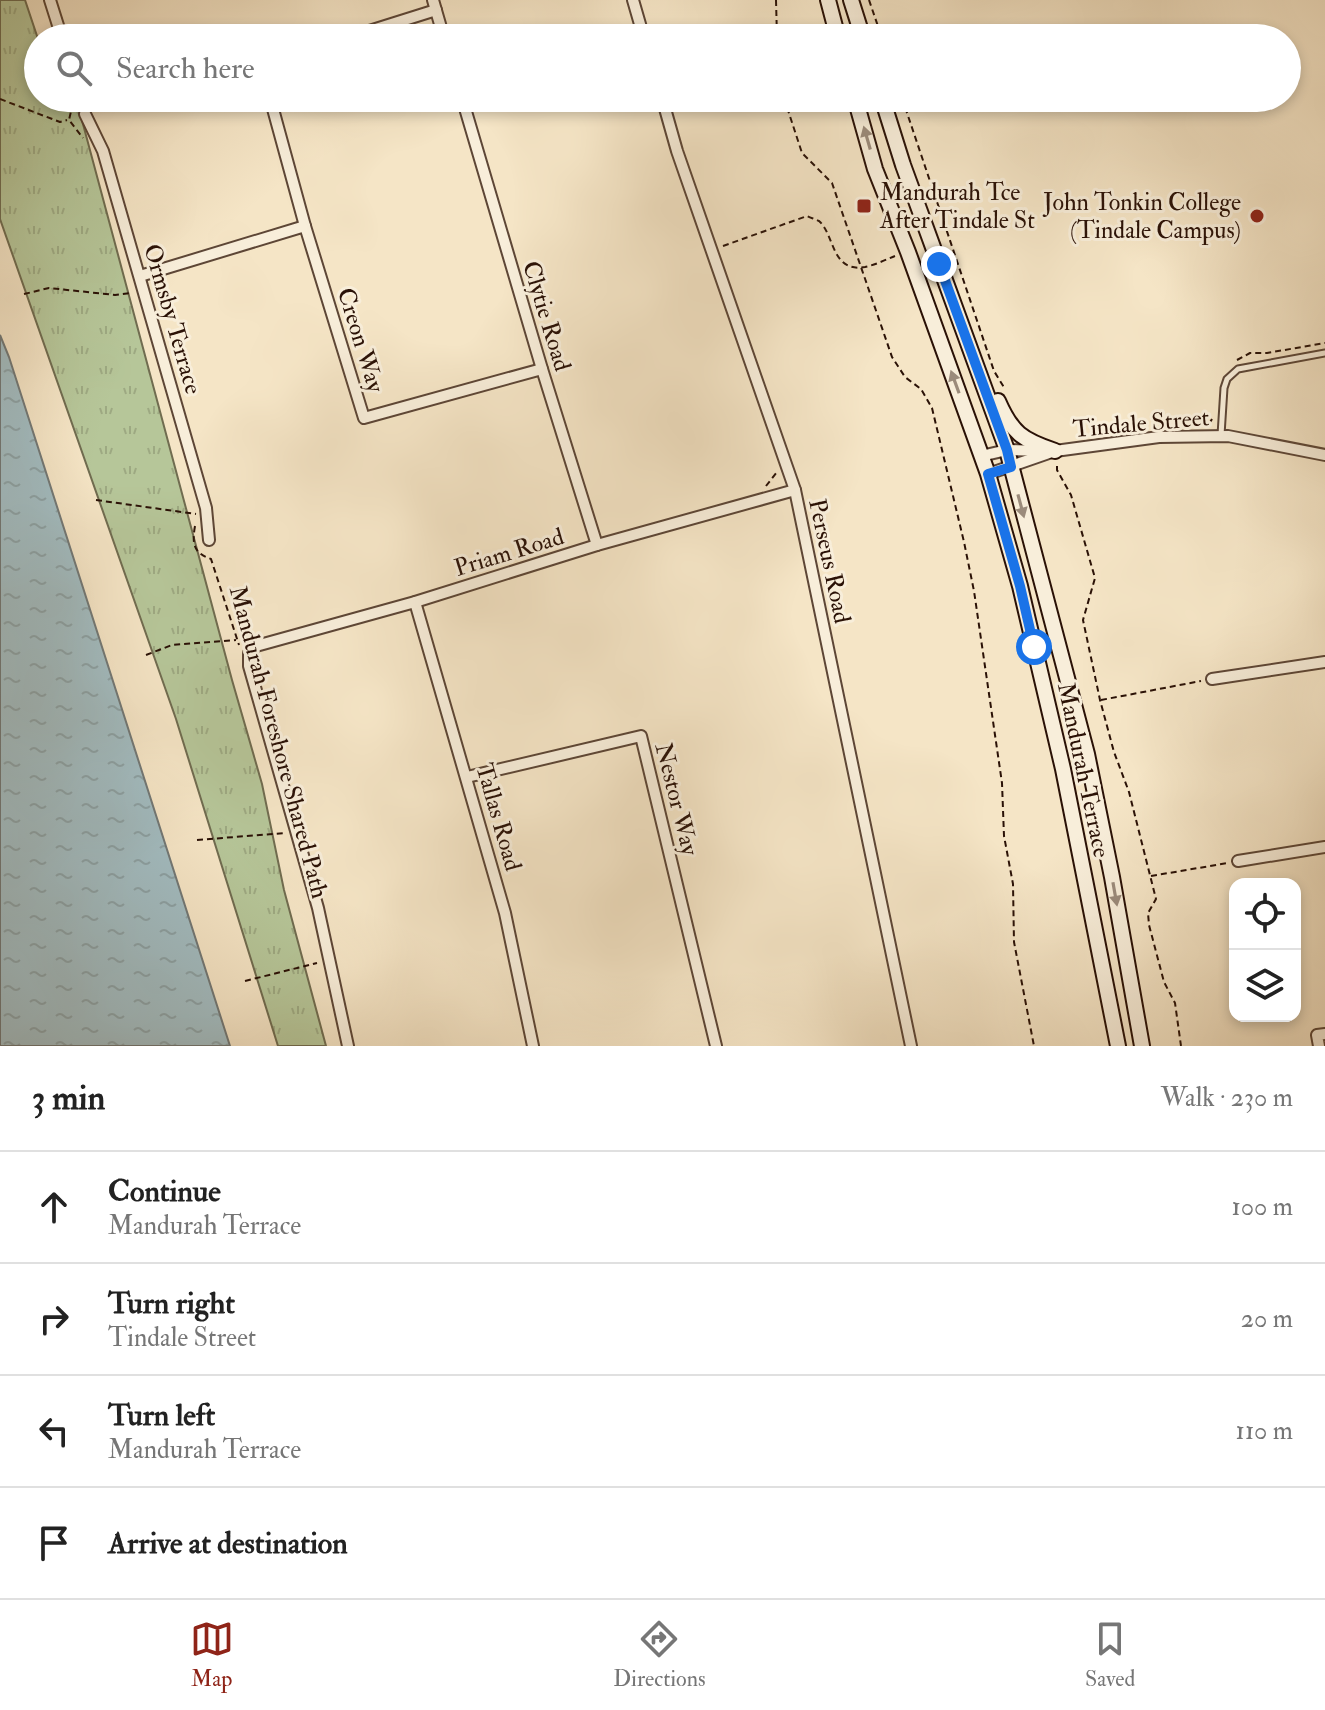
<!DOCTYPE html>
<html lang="en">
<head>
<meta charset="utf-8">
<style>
	body { margin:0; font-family:"IM FELL Double Pica",serif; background:#f6f6f6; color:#222 }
	.controls { position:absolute; right:24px; bottom:24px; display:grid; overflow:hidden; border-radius:16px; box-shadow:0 4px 12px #0003 }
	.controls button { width:72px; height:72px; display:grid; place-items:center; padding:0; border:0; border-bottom:2px solid #e0e0e0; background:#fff; color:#222; font:40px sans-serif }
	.stop { position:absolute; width:24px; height:24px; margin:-18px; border:6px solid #1a73e8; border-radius:50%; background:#fff }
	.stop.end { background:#1a73e8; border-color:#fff; box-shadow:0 2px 8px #0008 }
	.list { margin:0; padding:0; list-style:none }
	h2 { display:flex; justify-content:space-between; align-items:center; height:104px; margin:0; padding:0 32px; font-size:34px }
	h2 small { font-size:26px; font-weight:400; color:#767676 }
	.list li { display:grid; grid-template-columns:52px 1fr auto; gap:24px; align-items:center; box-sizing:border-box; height:112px; padding:0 32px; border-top:2px solid #e0e0e0 }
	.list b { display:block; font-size:30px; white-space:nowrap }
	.list p { margin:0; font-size:26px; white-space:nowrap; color:#767676 }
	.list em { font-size:26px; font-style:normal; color:#767676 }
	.icon { flex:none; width:44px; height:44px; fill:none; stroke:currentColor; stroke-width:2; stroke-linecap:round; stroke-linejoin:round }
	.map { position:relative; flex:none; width:1325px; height:1046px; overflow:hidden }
	.search { position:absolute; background:#fff; box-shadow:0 4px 12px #0003; left:24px; right:24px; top:24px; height:88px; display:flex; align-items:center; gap:20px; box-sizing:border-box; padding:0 28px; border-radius:44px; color:#767676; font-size:30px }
	.sheet { height:552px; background:#fff }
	nav { display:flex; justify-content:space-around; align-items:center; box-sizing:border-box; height:112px; border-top:2px solid #e0e0e0; background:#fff; font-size:22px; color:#767676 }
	nav a { display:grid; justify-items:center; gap:4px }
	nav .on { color:#8f2418 }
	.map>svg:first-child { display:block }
	.grass { fill:url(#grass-tufts); stroke:#706c50; stroke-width:2 }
	.water { fill:url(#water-ripples); stroke:#727876; stroke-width:2 }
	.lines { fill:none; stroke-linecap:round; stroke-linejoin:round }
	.lane-casing { stroke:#5d4636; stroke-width:9 }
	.street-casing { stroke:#5d4636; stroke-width:14 }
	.secondary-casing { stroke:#2a1106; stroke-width:18 }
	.path { stroke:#2a1106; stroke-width:2; stroke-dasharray:6 4; stroke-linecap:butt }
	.lane { stroke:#f8eeda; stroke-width:5 }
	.street { stroke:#f8eeda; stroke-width:10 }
	.secondary { stroke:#f8eeda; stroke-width:14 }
	.oneway { fill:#9b8b7b }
	.route { stroke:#1a73e8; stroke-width:10 }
	.poi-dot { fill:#8f2418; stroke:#f8eeda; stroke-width:3 }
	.labels { text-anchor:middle; stroke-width:6; stroke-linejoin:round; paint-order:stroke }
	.poi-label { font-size:24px; fill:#2a1106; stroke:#f8eeda; text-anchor:start }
	.street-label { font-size:24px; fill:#2a1106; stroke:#f8eeda }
</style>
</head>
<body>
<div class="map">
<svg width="1325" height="1046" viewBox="0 0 1325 1046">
	<defs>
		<pattern id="grass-tufts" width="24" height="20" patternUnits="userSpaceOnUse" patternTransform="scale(2)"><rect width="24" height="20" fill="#b6c699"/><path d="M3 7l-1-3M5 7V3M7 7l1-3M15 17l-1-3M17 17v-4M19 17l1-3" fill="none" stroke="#9da982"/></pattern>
		<pattern id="water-ripples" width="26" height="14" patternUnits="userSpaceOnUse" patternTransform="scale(2)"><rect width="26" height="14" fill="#a2bcc1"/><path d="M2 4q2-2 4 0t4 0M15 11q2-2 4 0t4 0" fill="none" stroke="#8ca1a4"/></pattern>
	</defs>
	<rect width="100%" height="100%" fill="#f5e5c6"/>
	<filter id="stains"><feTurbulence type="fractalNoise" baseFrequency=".0025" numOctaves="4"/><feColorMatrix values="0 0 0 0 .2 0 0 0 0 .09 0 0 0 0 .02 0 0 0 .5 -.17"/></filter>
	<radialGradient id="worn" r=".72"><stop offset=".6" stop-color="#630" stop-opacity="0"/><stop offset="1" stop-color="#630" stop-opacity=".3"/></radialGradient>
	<polygon class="grass" points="0,0 25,0 38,39 38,98 76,98 232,680 262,784 284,890 326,1046 278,1046 176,719 0,219"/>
	<polygon class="water" points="0,335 9,357 230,1046 0,1046"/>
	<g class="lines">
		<g class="lane-casing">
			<polyline id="lane" points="1221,435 1224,388 1227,379 1238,369 1325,353"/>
		</g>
		<g class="street-casing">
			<g id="street">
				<polyline points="50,0 62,38"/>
				<polyline points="433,0 444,38"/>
				<polyline points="633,0 644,38"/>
				<polyline points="347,38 436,10"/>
				<polyline points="270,98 305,226 364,418 542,369"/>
				<polyline points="462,98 542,369 597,545"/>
				<polyline points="662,98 677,151 795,490 911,1046"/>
				<polyline points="85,114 103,151 206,508 209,540"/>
				<polyline points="140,276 305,226"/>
				<polyline points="981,456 1007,450 1055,451 1159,437 1228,436 1325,455"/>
				<polyline points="988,474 1049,453"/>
				<polyline points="415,602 505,913 533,1046"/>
				<polyline points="1212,679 1325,662"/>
				<polyline points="467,777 641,736 716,1046"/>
				<polyline points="1238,861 1325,847"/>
				<polyline points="348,1046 318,908 249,666 249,653 256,646 415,602 597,545 795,490"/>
				<polyline points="1319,1046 1317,1035 1325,1034"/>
			</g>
		</g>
		<g class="secondary-casing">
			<g id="secondary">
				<polyline points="828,0 838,38"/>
				<polyline points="851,0 863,38"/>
				<polyline points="855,98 875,169 908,252 988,474 1020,586 1063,769 1118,1046"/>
				<polyline points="882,98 903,165 1007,450 1087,754 1112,877 1142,1046"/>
				<path d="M998 401C1012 433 1022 440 1055 451"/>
			</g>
		</g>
		<g class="path">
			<polyline points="776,0 777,38"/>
			<polyline points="869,0 882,38"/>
			<polyline points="83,98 72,107 69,120 83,138"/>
			<polyline points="784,98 802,153 832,183 892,357 905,377 921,389 932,408 964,542 974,591 1002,783 1004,836 1013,884 1014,942 1034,1046"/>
			<polyline points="902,98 994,371 1005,389"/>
			<polyline points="0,99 60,122 67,120"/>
			<path d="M723 246 807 216C811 218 815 219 819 221 835 235 831 273 865 267 875 265 885 260 895 256"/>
			<polyline points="24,294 49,288 115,295 131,293"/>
			<polyline points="1237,360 1250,353 1267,353 1325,343"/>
			<polyline points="1200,424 1209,424 1212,419"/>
			<polyline points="1057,466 1057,470 1071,495 1095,578 1083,620 1100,700 1114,752 1129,792 1156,899 1148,913 1149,925 1164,982 1175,1003 1181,1046"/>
			<polyline points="766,486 777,472"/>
			<polyline points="96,500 196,514"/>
			<path d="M195 526C192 543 193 553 211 559L239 645"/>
			<polyline points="146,655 172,645 236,640"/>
			<polyline points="1101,700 1201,681"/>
			<polyline points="197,840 285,833"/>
			<polyline points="1151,876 1228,863"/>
			<polyline points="245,981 317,963"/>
		</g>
		<use href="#lane" class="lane"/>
		<use href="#street" class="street"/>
		<use href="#secondary" class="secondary"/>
	</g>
	<defs><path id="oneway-solid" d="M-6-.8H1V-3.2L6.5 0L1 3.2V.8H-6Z" transform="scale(2)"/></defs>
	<g class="oneway">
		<use href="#oneway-solid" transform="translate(867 138) rotate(-106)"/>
		<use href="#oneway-solid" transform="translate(955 382) rotate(-110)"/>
		<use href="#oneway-solid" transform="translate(1021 506) rotate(75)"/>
		<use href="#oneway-solid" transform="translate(1115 894) rotate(80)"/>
	</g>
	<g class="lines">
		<polyline class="route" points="939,264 1007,450 1011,467 988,474 1020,586 1034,647"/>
	</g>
	<g class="poi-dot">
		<rect x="856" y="198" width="16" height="16" rx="4"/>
		<circle cx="1257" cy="216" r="8"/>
	</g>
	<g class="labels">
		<g class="poi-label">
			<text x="880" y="200">Mandurah Tce<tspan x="880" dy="28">After Tindale St</tspan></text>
			<text x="1241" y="210" text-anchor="end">John Tonkin College<tspan x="1241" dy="28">(Tindale Campus)</tspan></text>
		</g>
		<g class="street-label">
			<text transform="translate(547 316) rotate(73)" y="8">Clytie Road</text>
			<text transform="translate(173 319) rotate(74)" y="8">Ormsby Terrace</text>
			<text transform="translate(361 340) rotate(73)" y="8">Creon Way</text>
			<text transform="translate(1141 423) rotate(-5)" y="8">Tindale Street</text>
			<text transform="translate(509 552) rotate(-17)" y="8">Priam Road</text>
			<text transform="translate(830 561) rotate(78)" y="8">Perseus Road</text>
			<text transform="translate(279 742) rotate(75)" y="8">Mandurah Foreshore Shared Path</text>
			<text transform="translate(1084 770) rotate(78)" y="8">Mandurah Terrace</text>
			<text transform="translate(677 799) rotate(76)" y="8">Nestor Way</text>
			<text transform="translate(499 817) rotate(74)" y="8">Tallas Road</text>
		</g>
	</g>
	<rect width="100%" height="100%" filter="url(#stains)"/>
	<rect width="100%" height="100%" fill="url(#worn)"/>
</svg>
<div class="controls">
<button><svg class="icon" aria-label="locate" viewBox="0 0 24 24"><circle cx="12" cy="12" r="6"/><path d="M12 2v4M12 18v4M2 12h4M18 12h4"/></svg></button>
<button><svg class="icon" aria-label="layers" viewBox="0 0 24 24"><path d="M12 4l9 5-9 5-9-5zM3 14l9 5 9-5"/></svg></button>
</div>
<div class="stop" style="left:1034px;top:647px"></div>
<div class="stop end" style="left:939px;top:264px"></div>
<div class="search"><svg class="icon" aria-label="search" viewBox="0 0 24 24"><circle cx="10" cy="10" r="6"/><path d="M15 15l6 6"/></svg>Search here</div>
</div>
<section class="sheet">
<h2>3 min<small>Walk · 230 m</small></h2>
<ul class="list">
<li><svg class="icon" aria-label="ahead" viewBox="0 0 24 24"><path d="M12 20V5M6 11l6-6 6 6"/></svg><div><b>Continue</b><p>Mandurah Terrace</p></div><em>100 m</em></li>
<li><svg class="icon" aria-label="right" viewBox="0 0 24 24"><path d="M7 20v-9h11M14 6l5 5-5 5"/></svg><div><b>Turn right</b><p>Tindale Street</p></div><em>20 m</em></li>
<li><svg class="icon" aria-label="left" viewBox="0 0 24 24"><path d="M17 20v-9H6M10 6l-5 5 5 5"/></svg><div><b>Turn left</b><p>Mandurah Terrace</p></div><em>110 m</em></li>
<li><svg class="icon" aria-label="arrive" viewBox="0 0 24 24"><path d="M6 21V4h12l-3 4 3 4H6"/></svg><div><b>Arrive at destination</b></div></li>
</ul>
</section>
<nav>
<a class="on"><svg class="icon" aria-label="map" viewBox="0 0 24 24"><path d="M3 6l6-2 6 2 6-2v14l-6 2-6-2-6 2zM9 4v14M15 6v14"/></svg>Map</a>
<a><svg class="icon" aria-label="directions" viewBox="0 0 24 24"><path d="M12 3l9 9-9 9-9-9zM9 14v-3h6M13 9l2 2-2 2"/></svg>Directions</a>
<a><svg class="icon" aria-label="saved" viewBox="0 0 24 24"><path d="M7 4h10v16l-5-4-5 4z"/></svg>Saved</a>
</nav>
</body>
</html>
